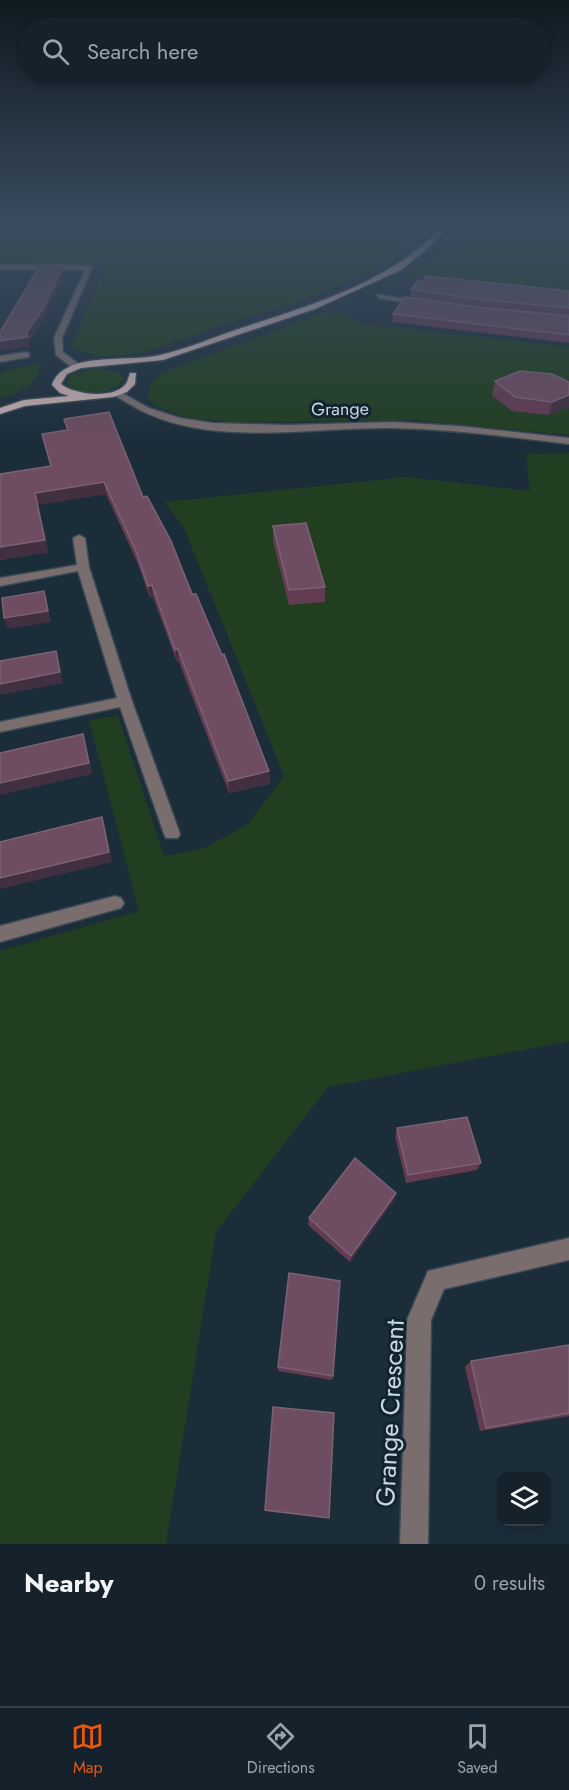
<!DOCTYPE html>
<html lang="en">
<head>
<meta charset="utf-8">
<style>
	body { margin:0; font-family:Jost,sans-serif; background:#222f38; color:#f1f3f6 }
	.controls { position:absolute; right:18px; bottom:18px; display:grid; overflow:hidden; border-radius:12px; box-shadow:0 3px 9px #0003 }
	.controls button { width:54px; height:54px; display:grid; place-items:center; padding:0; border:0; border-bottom:2px solid #343f48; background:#15222c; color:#f1f3f6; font:30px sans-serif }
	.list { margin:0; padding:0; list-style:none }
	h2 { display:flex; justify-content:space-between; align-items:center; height:78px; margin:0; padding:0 24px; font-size:26px }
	h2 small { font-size:20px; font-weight:400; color:#9da4a9 }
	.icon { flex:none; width:33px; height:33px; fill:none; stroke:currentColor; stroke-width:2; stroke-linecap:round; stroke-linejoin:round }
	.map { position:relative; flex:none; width:569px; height:1544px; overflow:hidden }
	.search { position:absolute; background:#15222c; box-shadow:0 3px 9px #0003; left:18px; right:18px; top:18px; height:66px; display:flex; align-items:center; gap:15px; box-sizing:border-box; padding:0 21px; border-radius:33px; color:#9da4a9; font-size:22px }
	.sheet { height:162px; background:#15222c }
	nav { display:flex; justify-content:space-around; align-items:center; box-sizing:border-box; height:84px; border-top:2px solid #343f48; background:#15222c; font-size:16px; color:#9da4a9 }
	nav a { display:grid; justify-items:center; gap:3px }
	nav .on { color:#ea580c }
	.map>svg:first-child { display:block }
	.green { fill:#213e20 }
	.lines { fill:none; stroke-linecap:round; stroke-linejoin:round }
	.minor-casing { stroke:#384854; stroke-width:3 }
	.major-casing { stroke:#384854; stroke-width:3 }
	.minor { fill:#796d6e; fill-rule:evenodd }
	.major { fill:#c7afb1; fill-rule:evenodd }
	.wall { fill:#633c52 }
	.shaded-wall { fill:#422f42 }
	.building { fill:#6e4c61; stroke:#7c6275; stroke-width:1.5 }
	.labels { text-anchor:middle; stroke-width:6; stroke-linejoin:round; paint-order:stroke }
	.far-street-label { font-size:18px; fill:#cad5dd; stroke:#122330 }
	.near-street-label { font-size:26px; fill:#cad5dd; stroke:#122330 }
</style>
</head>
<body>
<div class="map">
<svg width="569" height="1544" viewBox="0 0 569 1544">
	<rect width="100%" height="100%" fill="#1c2d3a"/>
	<g class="green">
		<path d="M0 229H426C376 285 286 305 217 327 185 338 150 354 116 356 101 357 85 353 71 348L106 265 0 264Z"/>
		<polygon points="512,229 569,229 569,293 405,276 443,250 454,237 460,238"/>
		<polygon points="332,310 362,324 569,347 569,435 412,420 230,422 185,417 155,406 148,397 150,385 161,373"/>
		<path d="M41 363C36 388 23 391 0 398V373Z"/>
		<path d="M94 368 119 372 124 379C114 395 76 399 66 382L71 375Z"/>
		<polygon points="569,453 569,1041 328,1087 216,1232 166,1544 0,1544 0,951 139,911 89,720 118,716 164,856 203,849 248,824 284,776 184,528 165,502 407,477 530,491 526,454"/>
	</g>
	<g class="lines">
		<g class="minor-casing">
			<g id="minor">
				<polygon points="0,265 93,266 62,338 63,352 80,365 80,369 74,369 56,355 54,338 85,270 0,269"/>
				<polygon points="376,294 423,302 427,304 423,306 379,298"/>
				<polygon points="26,352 29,353 29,357 0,362 0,356"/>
				<path d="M117 390 149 408 180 418 213 423 287 425 392 422 459 426 569 438V444C510 437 450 429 391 428 313 427 214 447 142 411 132 406 123 400 114 395L112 393Z"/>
				<polygon points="79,535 85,538 89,567 132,701 180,834 178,838 166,838 164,834 120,707 0,732 0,722 117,698 78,571 0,586 0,578 77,565 73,538"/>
				<polygon points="115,896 121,898 124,903 121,908 0,942 0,926"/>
				<polygon points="569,1238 569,1260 444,1289 431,1320 428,1544 400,1544 407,1320 428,1271"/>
			</g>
		</g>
		<g class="major-casing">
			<path id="major" d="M440 229H446L427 249 401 270 315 309 163 360 81 368 67 374 61 384C74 395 117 400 127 382 128 379 129 376 130 373H136L135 384 127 392 113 397 25 406 0 414V408L24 400 69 396 60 393 52 385C64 350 129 363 160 355 186 349 212 338 238 329 308 306 387 284 440 229Z"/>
		</g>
		<use href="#minor" class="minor"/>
		<use href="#major" class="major"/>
	</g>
	<g class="wall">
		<polygon points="411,289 569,291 569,316 475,307 410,297"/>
		<polygon points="393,314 569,316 569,343 392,322"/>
		<polygon points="495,381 569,382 569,407 549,415 512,411 492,395"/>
		<polygon points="64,419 143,497 192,594 269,771 270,784 229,793 179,662 177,662 153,597 150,598 138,564 106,494 37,505 48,552 0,560 51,466 42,434 67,430"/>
		<polygon points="273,526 325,587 325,602 289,605 273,541"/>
		<polygon points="397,1128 481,1163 477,1170 406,1183 395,1136"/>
		<polygon points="396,1193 394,1200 350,1262 308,1225 309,1218"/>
		<polygon points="569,1345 569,1416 480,1431 465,1367 471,1361"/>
		<polygon points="278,1367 333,1376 332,1380 278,1371"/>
		<polygon points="265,1510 329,1518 328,1518 265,1511"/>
	</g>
	<g class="shaded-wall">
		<polygon points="64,265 66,274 44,319 29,342 30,347 0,351 0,341 26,333"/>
		<polygon points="569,395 569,407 549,415 552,402"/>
		<polygon points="104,482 106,494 37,505 48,552 0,560 0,547 35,493"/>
		<polygon points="152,585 153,597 150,598 148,586"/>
		<polygon points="44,591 51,622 8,629 4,618"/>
		<polygon points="178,649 179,662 177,662 175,650"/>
		<polygon points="56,651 63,683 0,695 0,684"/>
		<polygon points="83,734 92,774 0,795 0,783"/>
		<polygon points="269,771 270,784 229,793 228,781"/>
		<polygon points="105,827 112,862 0,889 0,878"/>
		<polygon points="396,1193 394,1200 350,1262 351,1256"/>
	</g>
	<g class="building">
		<polygon points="40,265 64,265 43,309 26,333 28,337 0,341 0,332"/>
		<polygon points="426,276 569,291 569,308 476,299 411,289 418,280 422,281"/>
		<polygon points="405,297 476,307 569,316 569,335 393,314"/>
		<polygon points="520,371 552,374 569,382 569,395 552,402 515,397 495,381"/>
		<polygon points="109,412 143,497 147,496 171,541 192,594 196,594 222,655 224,654 269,771 228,781 178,649 175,650 152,585 148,586 136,551 104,482 35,493 45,540 0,547 0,474 51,466 42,434 68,430 64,419"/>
		<polygon points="306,523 325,587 289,590 273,526"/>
		<polygon points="44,591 48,611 4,618 2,598"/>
		<polygon points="56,651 60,672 0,684 0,661"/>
		<polygon points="83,734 89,763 0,783 0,753"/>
		<polygon points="102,817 109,852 0,878 0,842"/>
		<polygon points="467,1117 481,1163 408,1175 397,1128"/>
		<polygon points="355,1158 396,1193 351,1256 309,1218"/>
		<polygon points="289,1273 340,1281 333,1376 278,1367"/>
		<polygon points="569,1345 569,1413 486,1428 471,1361"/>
		<polygon points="273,1407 334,1413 329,1518 265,1510"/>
	</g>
	<linearGradient id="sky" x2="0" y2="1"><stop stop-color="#0f1920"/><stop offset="0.51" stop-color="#3a4c60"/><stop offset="1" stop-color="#3a4c60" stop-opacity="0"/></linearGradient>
	<rect width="569" height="445" fill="url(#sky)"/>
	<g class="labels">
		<g class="far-street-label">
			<text transform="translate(340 409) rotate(-1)" y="6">Grange</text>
		</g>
		<g class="near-street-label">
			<text transform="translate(390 1413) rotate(-87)" y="9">Grange Crescent</text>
		</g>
	</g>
</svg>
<div class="controls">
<button><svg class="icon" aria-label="layers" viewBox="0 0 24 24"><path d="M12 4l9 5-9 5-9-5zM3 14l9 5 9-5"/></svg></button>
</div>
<div class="search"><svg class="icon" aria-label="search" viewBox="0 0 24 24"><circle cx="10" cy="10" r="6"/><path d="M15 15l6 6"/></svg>Search here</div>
</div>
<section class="sheet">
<h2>Nearby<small>0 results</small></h2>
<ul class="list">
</ul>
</section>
<nav>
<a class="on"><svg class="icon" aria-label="map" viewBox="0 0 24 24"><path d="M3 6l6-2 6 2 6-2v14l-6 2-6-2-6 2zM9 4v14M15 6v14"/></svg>Map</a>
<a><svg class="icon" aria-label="directions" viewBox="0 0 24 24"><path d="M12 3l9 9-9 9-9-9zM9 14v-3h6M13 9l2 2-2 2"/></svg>Directions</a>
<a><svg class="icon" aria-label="saved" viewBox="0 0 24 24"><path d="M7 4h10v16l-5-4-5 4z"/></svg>Saved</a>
</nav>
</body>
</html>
